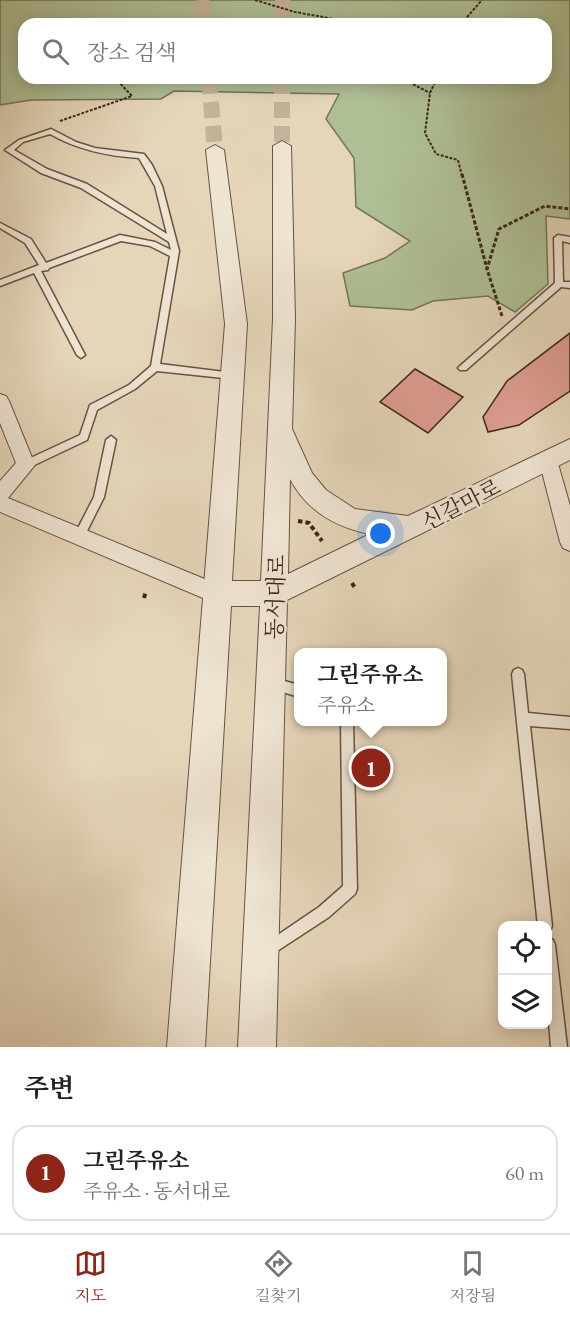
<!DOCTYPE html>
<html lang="ko">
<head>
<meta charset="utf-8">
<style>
	body { margin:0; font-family:"EB Garamond","Noto Serif KR",serif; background:#f6f6f6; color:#222 }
	.controls { position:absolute; right:18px; bottom:18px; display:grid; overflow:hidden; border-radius:12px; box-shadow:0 3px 15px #0003 }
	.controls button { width:54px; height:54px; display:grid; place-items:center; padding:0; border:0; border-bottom:2px solid #e0e0e0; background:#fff; color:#222; font:30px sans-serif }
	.you { position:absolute; left:381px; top:534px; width:21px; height:21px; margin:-15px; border:4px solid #fff; border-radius:50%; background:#1a73e8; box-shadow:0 0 0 9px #1a73e833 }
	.badge { display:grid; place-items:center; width:39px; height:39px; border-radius:50%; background:#8f2418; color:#fff; font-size:20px; font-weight:700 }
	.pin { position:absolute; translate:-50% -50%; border:3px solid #fff; box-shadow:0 2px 6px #0006 }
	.popup { position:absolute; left:294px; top:648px; width:153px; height:78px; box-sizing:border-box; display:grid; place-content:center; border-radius:12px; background:#fff; filter:drop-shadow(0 2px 4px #0005); font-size:20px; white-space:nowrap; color:#767676 }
	.popup b { font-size:22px; color:#222 }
	.popup::after { content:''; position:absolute; left:50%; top:100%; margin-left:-12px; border:12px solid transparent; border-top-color:#fff }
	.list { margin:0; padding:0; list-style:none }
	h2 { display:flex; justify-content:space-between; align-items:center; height:78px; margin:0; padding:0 24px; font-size:26px }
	h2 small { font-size:20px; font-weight:400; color:#767676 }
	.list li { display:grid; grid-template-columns:39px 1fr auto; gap:18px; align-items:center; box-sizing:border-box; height:96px; margin:0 12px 12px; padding:0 12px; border:2px solid #e0e0e0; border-radius:18px }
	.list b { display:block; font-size:22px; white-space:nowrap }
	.list p { margin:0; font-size:20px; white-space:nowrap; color:#767676 }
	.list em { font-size:20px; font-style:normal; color:#767676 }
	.icon { flex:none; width:33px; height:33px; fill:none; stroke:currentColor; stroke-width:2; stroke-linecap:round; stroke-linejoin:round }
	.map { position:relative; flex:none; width:570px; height:1047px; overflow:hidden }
	.search { position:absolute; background:#fff; box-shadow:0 3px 15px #0003; left:18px; right:18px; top:18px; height:66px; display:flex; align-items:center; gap:15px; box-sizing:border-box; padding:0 21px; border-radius:18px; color:#767676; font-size:22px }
	.sheet { height:186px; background:#fff }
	nav { display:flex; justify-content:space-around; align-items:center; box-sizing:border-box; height:84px; border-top:2px solid #e0e0e0; background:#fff; font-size:16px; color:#767676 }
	nav a { display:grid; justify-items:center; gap:3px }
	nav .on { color:#8f2418 }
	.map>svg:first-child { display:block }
	.green { fill:#afbf95; stroke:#767458; stroke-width:1.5; fill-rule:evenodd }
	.building { fill:#df9d93; stroke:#3d281a; stroke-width:1.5 }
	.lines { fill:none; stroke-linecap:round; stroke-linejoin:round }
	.tertiary-tunnel { stroke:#c3b39a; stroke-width:16; stroke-dasharray:16 8; stroke-linecap:butt }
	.service-casing { stroke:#675442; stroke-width:3 }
	.minor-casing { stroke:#675442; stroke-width:2 }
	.tertiary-casing { stroke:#675442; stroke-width:2 }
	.path-far2 { stroke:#3d281a; stroke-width:2; stroke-dasharray:3 1.5; stroke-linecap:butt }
	.path-far1 { stroke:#3d281a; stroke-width:3; stroke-dasharray:4 2; stroke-linecap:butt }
	.path { stroke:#3d281a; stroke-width:4; stroke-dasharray:4.5 3; stroke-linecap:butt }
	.service { fill:#eee4d2; fill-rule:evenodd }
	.minor { fill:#eee4d2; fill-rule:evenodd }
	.tertiary { fill:#eee4d2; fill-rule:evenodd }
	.labels { text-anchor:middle; stroke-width:5; stroke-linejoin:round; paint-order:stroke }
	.street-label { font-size:22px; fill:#3d281a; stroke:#eee4d2 }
</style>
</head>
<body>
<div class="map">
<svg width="570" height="1047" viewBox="0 0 570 1047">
	<rect width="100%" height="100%" fill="#e5d6ba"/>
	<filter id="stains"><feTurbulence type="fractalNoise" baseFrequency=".00333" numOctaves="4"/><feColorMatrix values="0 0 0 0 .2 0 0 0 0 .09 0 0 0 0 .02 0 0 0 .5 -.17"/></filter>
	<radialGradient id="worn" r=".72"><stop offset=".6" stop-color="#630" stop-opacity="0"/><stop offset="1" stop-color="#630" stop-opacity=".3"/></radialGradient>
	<path class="green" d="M0 0H570V219L546 216 548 284 515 312 488 296 433 301 412 310 350 306 343 273 385 258 410 241 356 207 354 158 326 119 339 94 174 91 161 99 31 100 0 105ZM24 24H546V78H24Z"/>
	<g class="building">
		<polygon points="570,333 570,391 519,425 488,432 483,417 507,381"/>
		<polygon points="415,369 463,397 428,433 380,402"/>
	</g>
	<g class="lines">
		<g class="tertiary-tunnel">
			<polyline points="201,0 204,24"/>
			<polyline points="283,0 283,24"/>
			<polyline points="209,78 215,150"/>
			<polyline points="282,78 282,146"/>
		</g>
		<g class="service-casing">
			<g id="service">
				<path d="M51 129 76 142 95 148 144 154 152 165 162 186 179 251 160 364 233 373 238 376 233 379 157 371 135 389 97 410 87 440 26 469 21 465 22 462 80 435 90 405 129 385 151 366 170 256 150 246 121 241 49 268 48 270 41 271 85 355 81 358 77 355 34 273 0 286V280L39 265 25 243 0 228V223L31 239 46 263 120 235 155 242 171 250 169 242 81 188 41 173 5 150 19 140ZM50 134C78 150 107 156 139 158L155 186 167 234 87 184 47 169 14 150 23 142Z"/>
				<polygon points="558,235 570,237 570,243 562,241 563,282 570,282 570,288 561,287 466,370 460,370 458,368 460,366 555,283 554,238"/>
				<polygon points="111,436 116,440 104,497 83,539 79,541 75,539 74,536 94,497 106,440"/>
				<polygon points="518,668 522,670 524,674 528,713 570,717 570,729 530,726 552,926 550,931 548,932 548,926 538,926 512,674 514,670"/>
				<polygon points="273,678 299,685 299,697 269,688 267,684 269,680"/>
				<polygon points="341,722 353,722 357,889 355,894 329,917 268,957 263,955 261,950 263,945 319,907 343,886"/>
				<polygon points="548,938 553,940 555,945 567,1047 551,1047 548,1009"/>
			</g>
		</g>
		<g class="minor-casing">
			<g id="minor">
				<polygon points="0,394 6,396 9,401 35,465 8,498 224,587 227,594 224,601 217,603 210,601 0,512 0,481 16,463 0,423"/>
				<polygon points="548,453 555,455 557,460 570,506 570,551 563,548 560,542 539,460 541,455"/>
			</g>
		</g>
		<g class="tertiary-casing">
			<path id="tertiary" d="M282 141 291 146 295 319 292 429 312 473 326 490 355 509 408 516 570 439V460L287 600 276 1047H238L260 606H231L205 1047H167L225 324 206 150 215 145 224 150 247 324 232 581H261L273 319V146ZM290 479C307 511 335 527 370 534L288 574Z"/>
		</g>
		<g class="path-far2">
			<polyline points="255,0 295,12 362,24"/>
			<polyline points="461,24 482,0"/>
			<polyline points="401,78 430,93"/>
			<polyline points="437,78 430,93 425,133 436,154 458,160 462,176"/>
			<polyline points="60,121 132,96 115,78"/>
		</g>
		<g class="path-far1">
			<polyline points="462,174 487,269"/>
			<polyline points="502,316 487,269 499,229 545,206 570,209"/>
		</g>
		<g class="path">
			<polyline points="298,521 309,523 322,541"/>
			<polyline points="352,583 355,588"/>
			<polyline points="144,598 146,591"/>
		</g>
		<use href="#service" class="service"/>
		<use href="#minor" class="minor"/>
		<use href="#tertiary" class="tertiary"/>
	</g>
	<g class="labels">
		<g class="street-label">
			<text transform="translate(461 504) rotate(-27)" y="8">신갈마로</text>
			<text transform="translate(275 597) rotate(-88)" y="8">동서대로</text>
		</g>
	</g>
	<rect width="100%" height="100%" filter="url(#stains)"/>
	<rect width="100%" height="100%" fill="url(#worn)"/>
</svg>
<div class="controls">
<button><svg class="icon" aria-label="locate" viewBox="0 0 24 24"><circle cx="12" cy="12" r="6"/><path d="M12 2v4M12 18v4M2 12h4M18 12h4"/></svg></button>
<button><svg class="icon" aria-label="layers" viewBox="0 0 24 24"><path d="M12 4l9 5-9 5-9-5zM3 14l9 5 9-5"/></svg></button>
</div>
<div class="you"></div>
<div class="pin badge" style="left:371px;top:768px">1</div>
<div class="popup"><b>그린주유소</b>주유소</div>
<div class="search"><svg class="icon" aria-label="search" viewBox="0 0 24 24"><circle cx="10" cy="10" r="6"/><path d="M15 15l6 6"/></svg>장소 검색</div>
</div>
<section class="sheet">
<h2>주변<small></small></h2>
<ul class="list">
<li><span class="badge">1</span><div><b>그린주유소</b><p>주유소 · 동서대로</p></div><em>60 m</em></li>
</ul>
</section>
<nav>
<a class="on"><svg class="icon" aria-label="map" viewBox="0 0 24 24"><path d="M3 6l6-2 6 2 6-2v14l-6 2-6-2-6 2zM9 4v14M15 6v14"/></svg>지도</a>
<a><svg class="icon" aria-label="directions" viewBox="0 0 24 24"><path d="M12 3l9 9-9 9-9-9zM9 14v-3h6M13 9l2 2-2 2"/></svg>길찾기</a>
<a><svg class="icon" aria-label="saved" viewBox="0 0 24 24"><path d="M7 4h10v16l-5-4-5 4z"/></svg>저장됨</a>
</nav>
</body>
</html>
